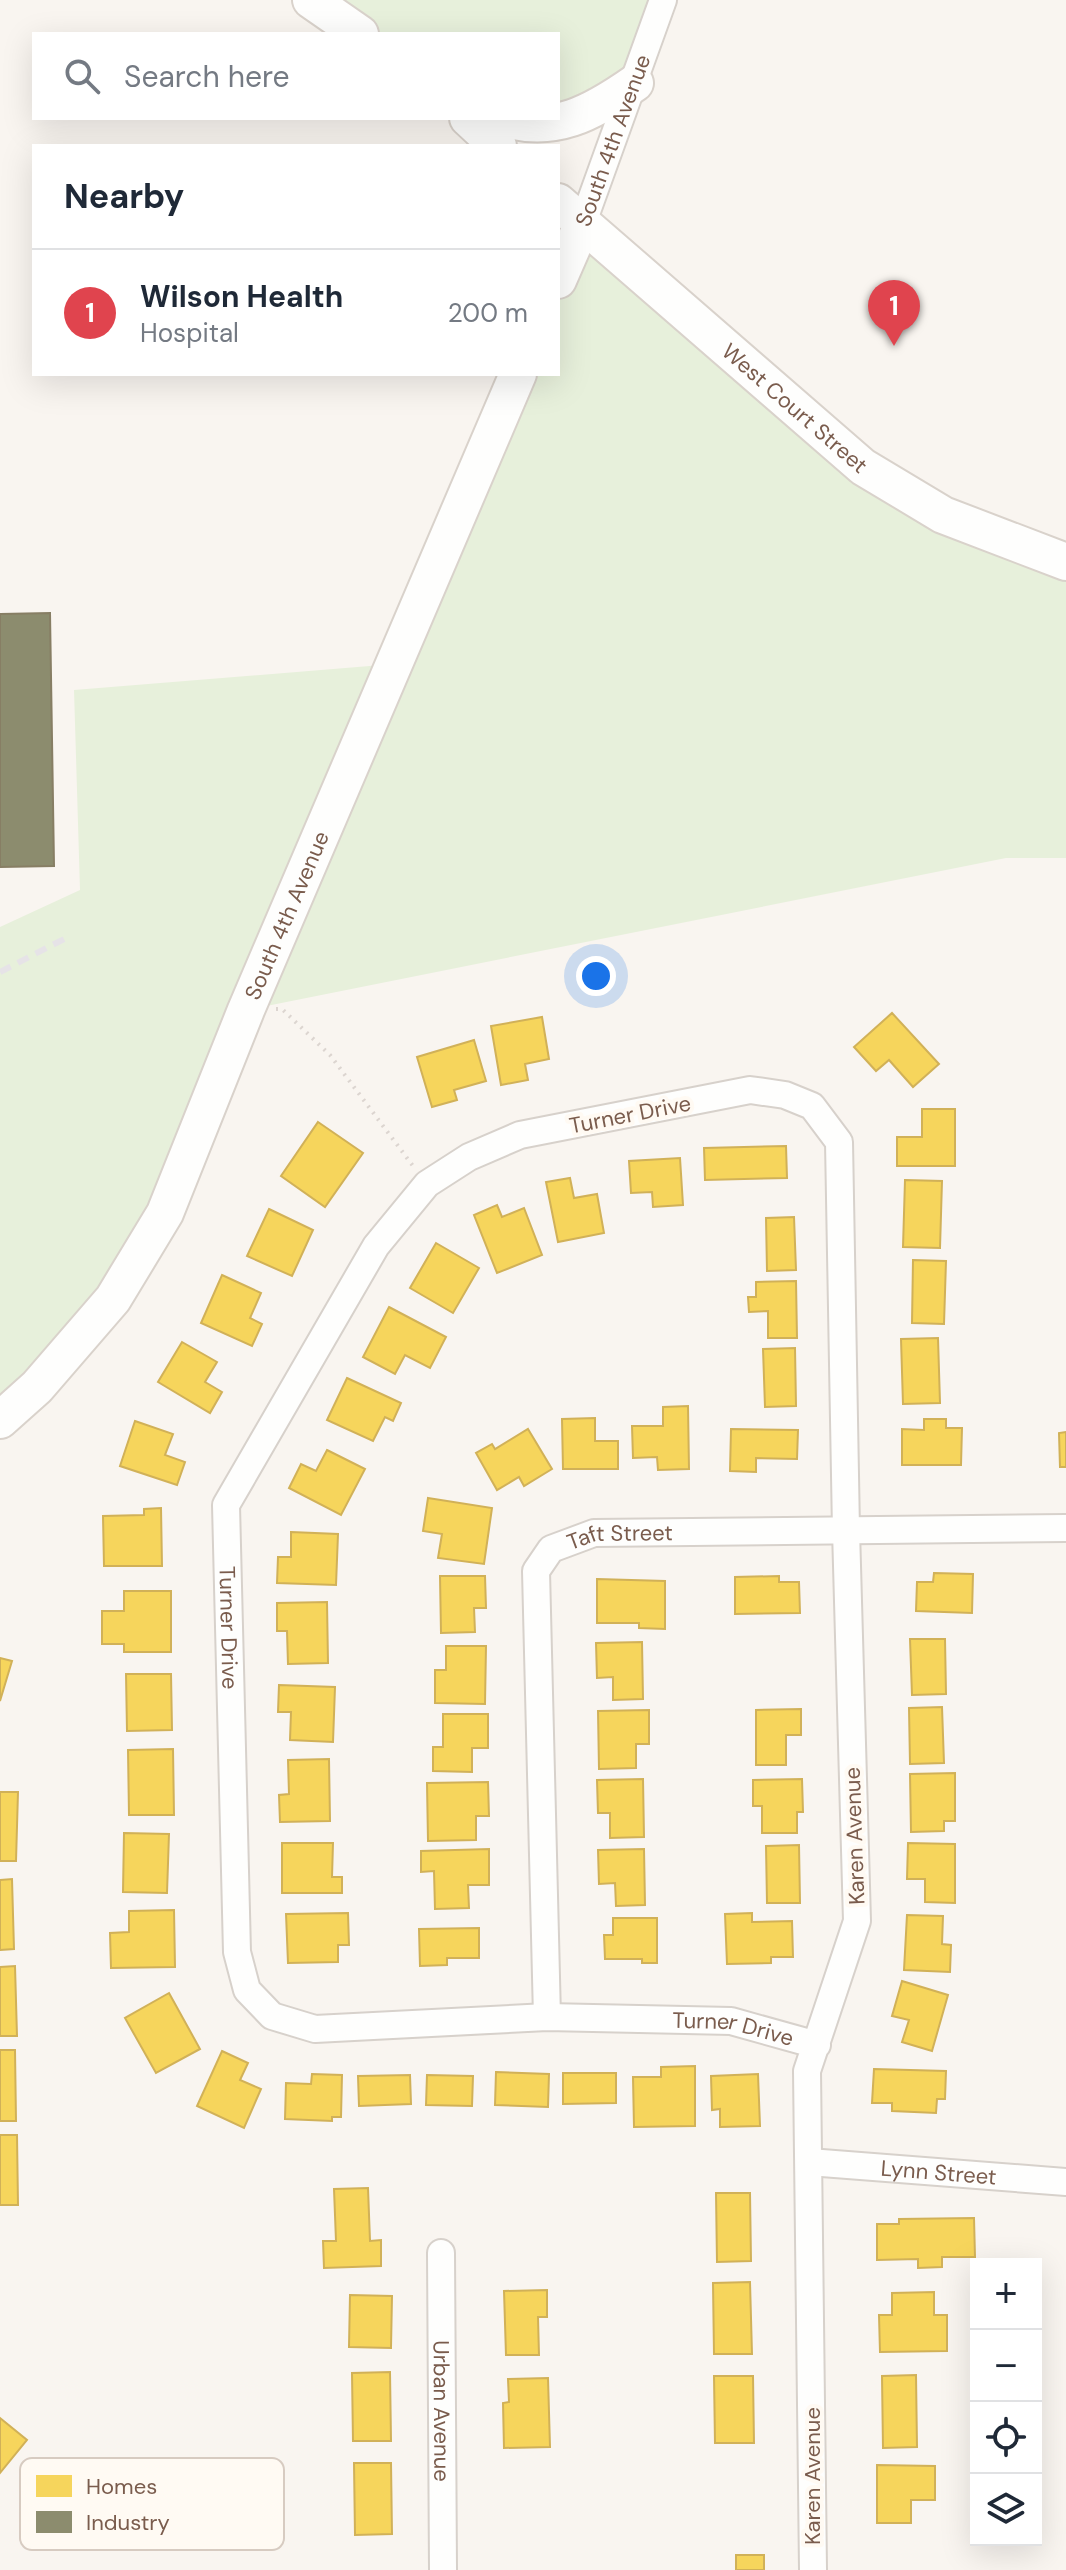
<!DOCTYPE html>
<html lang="en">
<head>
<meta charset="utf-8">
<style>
	body { margin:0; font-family:"DM Sans",sans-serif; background:#f2f2f3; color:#1f2937 }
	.controls { position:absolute; right:24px; bottom:24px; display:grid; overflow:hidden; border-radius:0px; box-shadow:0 8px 32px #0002 }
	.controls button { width:72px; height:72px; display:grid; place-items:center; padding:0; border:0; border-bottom:2px solid #e0e1e3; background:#fff; color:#1f2937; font:40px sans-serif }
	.you { position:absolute; left:596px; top:976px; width:28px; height:28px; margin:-20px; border:6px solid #fff; border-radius:50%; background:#1a73e8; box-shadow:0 0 0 12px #1a73e833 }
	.badge { display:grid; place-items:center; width:52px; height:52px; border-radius:50%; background:#ea580c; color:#fff; font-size:26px; font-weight:700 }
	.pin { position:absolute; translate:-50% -66px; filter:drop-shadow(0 2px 4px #0008) }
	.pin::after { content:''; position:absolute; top:42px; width:28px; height:24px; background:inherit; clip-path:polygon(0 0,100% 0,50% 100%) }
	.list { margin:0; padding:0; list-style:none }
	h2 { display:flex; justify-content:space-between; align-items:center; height:104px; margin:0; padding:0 32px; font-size:34px }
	h2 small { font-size:26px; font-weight:400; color:#747a83 }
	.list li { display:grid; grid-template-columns:52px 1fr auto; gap:24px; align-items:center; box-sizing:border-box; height:128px; padding:0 32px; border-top:2px solid #e0e1e3 }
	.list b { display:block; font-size:30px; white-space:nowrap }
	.list p { margin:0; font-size:26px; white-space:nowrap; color:#747a83 }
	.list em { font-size:26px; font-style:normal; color:#747a83 }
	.icon { flex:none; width:44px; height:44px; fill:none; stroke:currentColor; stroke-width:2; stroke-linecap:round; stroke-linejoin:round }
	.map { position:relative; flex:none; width:1066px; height:2570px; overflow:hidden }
	.search { position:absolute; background:#fff; box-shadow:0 8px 32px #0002; left:32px; top:32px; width:528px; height:88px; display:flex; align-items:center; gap:20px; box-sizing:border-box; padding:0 28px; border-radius:0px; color:#747a83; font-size:30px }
	.panel { position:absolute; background:#fff; box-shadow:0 8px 32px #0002; left:32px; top:144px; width:528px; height:232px; border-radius:0px }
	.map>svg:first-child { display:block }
	.green { fill:#e7f0db }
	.homes { fill:#f6d55c; stroke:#d1b158; stroke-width:2 }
	.industry { fill:#8c8c6e; stroke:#877e64; stroke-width:2 }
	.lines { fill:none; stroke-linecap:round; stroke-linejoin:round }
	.street-casing { stroke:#d7d1cb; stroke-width:30 }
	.secondary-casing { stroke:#d9d2cb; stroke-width:40 }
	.path { stroke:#dcd5d0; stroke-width:4; stroke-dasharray:2 6; stroke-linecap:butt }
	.street { stroke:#fefefd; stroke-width:26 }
	.secondary { stroke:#fefefd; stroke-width:36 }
	.rail { stroke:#e6e3e7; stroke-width:6; stroke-dasharray:12 8; stroke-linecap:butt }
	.labels { text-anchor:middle; stroke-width:8; stroke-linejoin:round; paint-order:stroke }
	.street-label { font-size:22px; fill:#7a5c4d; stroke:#fffaf3 }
	.key { fill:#fffaf3; stroke:#d7cbc1; stroke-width:2 }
	.key-label { font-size:22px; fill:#7a5c4d }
</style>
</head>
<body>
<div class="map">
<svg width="1066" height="2570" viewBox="0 0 1066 2570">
	<rect width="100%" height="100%" fill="#f9f5f0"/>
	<g class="green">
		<polygon points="311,0 663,0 635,83 558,118 558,34 360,34"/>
		<polygon points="582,225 863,467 1066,562 1066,858 1006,858 246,1010 165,1213 0,1420 0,927 80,890 74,690 394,664 518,374 558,374 558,280"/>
	</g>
	<g class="homes">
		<polygon points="892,1013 939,1064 913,1087 889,1060 876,1071 854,1047"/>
		<polygon points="542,1017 549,1059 525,1064 528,1080 501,1085 491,1026"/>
		<polygon points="474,1040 486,1081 454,1090 457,1100 432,1107 417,1057"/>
		<polygon points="922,1109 955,1109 955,1166 897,1166 897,1137 922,1137"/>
		<polygon points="318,1122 363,1153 325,1207 281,1176"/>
		<polygon points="786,1146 787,1178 705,1180 704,1148"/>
		<polygon points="680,1158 683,1205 653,1207 652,1192 631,1193 629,1161"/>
		<polygon points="570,1178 574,1198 597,1194 604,1233 558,1242 546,1182"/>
		<polygon points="905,1180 942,1181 940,1248 903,1247"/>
		<polygon points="497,1205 502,1217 524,1208 542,1255 497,1273 474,1215"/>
		<polygon points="269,1209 313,1230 292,1276 247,1256"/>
		<polygon points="794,1217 796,1270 767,1271 766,1218"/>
		<polygon points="436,1243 479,1268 453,1313 410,1288"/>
		<polygon points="913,1260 946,1261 944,1324 912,1323"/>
		<polygon points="222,1275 261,1293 250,1318 262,1324 252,1346 201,1323"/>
		<polygon points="796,1281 797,1338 768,1338 768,1311 749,1312 748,1297 756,1297 756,1282"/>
		<polygon points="389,1307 446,1337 430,1368 405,1355 395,1374 363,1357"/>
		<polygon points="938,1338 940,1403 903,1404 901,1339"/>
		<polygon points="182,1342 217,1362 205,1382 222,1392 210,1413 158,1382"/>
		<polygon points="795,1348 796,1406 765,1407 763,1349"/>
		<polygon points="347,1378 401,1403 393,1421 385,1417 373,1441 327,1420"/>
		<polygon points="688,1406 689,1469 658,1470 657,1457 633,1458 632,1426 663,1426 663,1407"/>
		<polygon points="595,1418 595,1441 618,1441 618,1469 563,1469 562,1419"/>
		<polygon points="924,1419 946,1419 946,1428 962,1428 961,1465 902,1465 902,1429 924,1430"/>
		<polygon points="135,1421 173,1434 165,1455 185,1462 177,1485 120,1466"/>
		<polygon points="528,1429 552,1469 524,1486 519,1477 497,1490 476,1453 492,1444 495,1449"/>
		<polygon points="731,1429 798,1430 797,1459 756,1458 756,1472 730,1471"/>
		<polygon points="1066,1432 1066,1467 1060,1467 1059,1433"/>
		<polygon points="327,1450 365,1469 341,1515 289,1488 301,1464 316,1471"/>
		<polygon points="428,1498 492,1508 484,1564 438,1558 442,1534 423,1531"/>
		<polygon points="161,1508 162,1566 104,1566 103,1516 144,1515 144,1509"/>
		<polygon points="291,1532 338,1534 336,1585 277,1583 278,1557 291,1557"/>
		<polygon points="934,1573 973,1574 972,1613 916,1611 917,1582 933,1582"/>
		<polygon points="440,1576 485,1576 486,1608 474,1608 475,1632 441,1633"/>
		<polygon points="779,1576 779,1582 799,1582 800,1613 735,1614 735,1577"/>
		<polygon points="597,1579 665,1581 665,1629 639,1628 639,1623 597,1623"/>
		<polygon points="124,1591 171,1591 171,1652 124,1652 124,1644 102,1644 102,1611 124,1611"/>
		<polygon points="327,1602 328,1663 288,1664 287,1631 277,1631 277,1603"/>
		<polygon points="910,1639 945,1639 946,1694 912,1695"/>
		<polygon points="642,1642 643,1699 613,1700 613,1677 597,1678 596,1643"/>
		<polygon points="446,1646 486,1646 485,1704 435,1703 435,1670 446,1670"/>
		<polygon points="0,1658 12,1661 0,1701"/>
		<polygon points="126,1674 171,1674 172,1730 127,1731"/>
		<polygon points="279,1685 335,1687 333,1742 290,1740 291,1712 278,1712"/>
		<polygon points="942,1707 944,1763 910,1764 909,1708"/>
		<polygon points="801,1709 801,1735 786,1735 786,1765 756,1765 756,1710"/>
		<polygon points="649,1710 649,1744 636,1744 636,1768 599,1769 598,1711"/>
		<polygon points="443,1714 488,1714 488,1748 472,1748 472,1772 433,1771 433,1747 443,1747"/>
		<polygon points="173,1749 174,1815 129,1815 128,1750"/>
		<polygon points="329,1759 330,1821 280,1822 279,1795 289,1794 288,1760"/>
		<polygon points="955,1773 955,1821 944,1821 944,1831 911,1832 910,1774"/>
		<polygon points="643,1779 644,1837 610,1838 610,1813 598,1813 597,1780"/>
		<polygon points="802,1779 803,1812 797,1812 797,1833 762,1833 762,1806 753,1806 753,1780"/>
		<polygon points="488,1782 489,1816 476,1816 476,1840 428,1841 427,1783"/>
		<polygon points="0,1792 18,1792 16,1861 0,1861"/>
		<polygon points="124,1833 169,1834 167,1893 123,1892"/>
		<polygon points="282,1843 333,1843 332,1877 342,1877 342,1893 282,1893"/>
		<polygon points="908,1843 955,1844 955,1903 925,1902 925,1879 907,1879"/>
		<polygon points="799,1845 800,1903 767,1903 766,1846"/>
		<polygon points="489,1849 489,1885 468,1885 469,1908 435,1909 434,1871 421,1872 421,1851"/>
		<polygon points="644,1849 645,1905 616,1906 615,1883 599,1884 598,1850"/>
		<polygon points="12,1879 14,1949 0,1950 0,1880"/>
		<polygon points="174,1910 175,1967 111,1968 110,1933 129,1932 129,1911"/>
		<polygon points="348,1913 349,1945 338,1945 338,1962 288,1963 286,1914"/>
		<polygon points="752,1913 752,1922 792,1921 793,1957 771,1957 771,1963 727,1964 725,1914"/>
		<polygon points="907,1915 943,1916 942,1944 951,1945 950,1972 904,1970"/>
		<polygon points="613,1918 657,1918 657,1963 642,1963 642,1959 605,1959 604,1935 613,1935"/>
		<polygon points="479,1928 479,1958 447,1958 447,1965 420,1966 419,1929"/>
		<polygon points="15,1966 17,2036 0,2036 0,1967"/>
		<polygon points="902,1981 948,1995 932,2051 902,2042 909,2020 892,2016"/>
		<polygon points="169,1993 200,2049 156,2073 125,2018"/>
		<polygon points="0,2050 15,2050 16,2121 0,2121"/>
		<polygon points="222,2051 248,2063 240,2080 261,2089 244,2128 197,2106"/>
		<polygon points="695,2066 695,2126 634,2127 633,2077 661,2077 661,2067"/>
		<polygon points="874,2069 946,2071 945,2099 937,2099 936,2113 892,2111 892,2103 872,2103"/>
		<polygon points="496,2072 549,2074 548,2107 495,2105"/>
		<polygon points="563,2073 616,2073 616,2103 563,2104"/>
		<polygon points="312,2074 342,2075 341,2117 332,2117 332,2121 285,2119 286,2083 311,2084"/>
		<polygon points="758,2074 760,2126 720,2127 720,2109 712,2110 711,2076"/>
		<polygon points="410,2075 411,2104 359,2106 358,2076"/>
		<polygon points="427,2075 473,2076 472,2106 426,2105"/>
		<polygon points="0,2135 17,2135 18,2205 0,2205"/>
		<polygon points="368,2188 370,2241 381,2240 381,2266 324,2268 323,2241 336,2241 334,2189"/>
		<polygon points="716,2193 750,2193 751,2261 717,2262"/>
		<polygon points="974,2218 975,2257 942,2257 942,2267 918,2268 918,2259 877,2260 877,2224 899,2224 899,2219"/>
		<polygon points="750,2282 752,2354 714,2354 713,2283"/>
		<polygon points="547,2290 547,2317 538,2317 539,2355 506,2355 504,2291"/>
		<polygon points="934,2292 934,2315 947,2315 947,2351 880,2352 879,2315 892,2315 892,2293"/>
		<polygon points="350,2295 392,2296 391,2348 349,2347"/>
		<polygon points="390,2372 391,2441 353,2441 352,2373"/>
		<polygon points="916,2375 917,2447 883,2448 882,2376"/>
		<polygon points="714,2376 753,2376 754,2443 715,2443"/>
		<polygon points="548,2378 550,2447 504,2448 503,2403 509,2402 508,2379"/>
		<polygon points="0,2418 27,2440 0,2473"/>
		<polygon points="354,2463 391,2463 392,2534 355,2535"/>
		<polygon points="877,2465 935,2466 935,2500 911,2500 911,2523 877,2523"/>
		<rect x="736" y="2555" width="28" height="15"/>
	</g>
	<polygon class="industry" points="50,613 54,866 0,867 0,614"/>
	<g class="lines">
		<g class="street-casing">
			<g id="street">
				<path id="s1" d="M582 225 663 0"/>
				<path id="s2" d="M547 2017 536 1571 551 1549 594 1533 1066 1528"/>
				<path id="s3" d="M809 2162 1066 2182"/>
				<path id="s4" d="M441 2253 443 2570"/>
				<path id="s5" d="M813 2570 807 2071 857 1921 846 1530 839 1142 812 1106 785 1095 750 1090 520 1135 469 1157 427 1184 376 1246 226 1505 237 1952 247 1990 272 2016 315 2029 547 2017 731 2021 817 2045"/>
			</g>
		</g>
		<g class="secondary-casing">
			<g id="secondary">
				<polyline points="311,0 360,34"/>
				<polyline points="468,118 498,146"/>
				<path d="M502 118C555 134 592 113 635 83"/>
				<path id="s6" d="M558 202 863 467 943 515 1066 562"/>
				<polyline points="558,280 582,225"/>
				<path id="s7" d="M0 1420 37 1387 113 1299 165 1213 246 1010 518 374"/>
			</g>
		</g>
		<polyline class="path" points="276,1009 282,1009 330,1055 413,1166"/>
		<use href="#street" class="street"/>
		<use href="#secondary" class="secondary"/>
		<polyline class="rail" points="0,972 68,937"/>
	</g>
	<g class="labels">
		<g class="street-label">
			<text dy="8" stroke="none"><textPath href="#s1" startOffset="90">South 4th Avenue</textPath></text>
			<text dy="8" stroke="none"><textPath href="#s6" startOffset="314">West Court Street</textPath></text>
			<text dy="8" stroke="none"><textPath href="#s7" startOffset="588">South 4th Avenue</textPath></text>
			<text transform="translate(630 1114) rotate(-11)" y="8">Turner Drive</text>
			<text dy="8" stroke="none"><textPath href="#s2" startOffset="544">Taft Street</textPath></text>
			<text dy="8" stroke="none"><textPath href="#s5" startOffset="2388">Turner Drive</textPath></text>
			<text transform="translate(854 1836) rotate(-92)" y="8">Karen Avenue</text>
			<text dy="8" stroke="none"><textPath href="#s5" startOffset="3252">Turner Drive</textPath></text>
			<text dy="8" stroke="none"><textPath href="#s3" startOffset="130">Lynn Street</textPath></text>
			<text dy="8" stroke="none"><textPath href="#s4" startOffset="158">Urban Avenue</textPath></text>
			<text transform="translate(812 2476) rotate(-90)" y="8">Karen Avenue</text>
		</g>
	</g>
	<rect x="20" y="2458" width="264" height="92" rx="12" class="key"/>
	<rect x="36" y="2475" width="36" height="22" fill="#f6d55c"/>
	<rect x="36" y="2511" width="36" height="22" fill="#8c8c6e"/>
	<g class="key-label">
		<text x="86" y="2494">Homes</text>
		<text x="86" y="2530">Industry</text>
	</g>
</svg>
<div class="controls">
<button>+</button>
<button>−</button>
<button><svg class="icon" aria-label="locate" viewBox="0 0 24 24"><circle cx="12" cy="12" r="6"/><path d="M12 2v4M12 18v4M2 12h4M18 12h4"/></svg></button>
<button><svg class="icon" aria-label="layers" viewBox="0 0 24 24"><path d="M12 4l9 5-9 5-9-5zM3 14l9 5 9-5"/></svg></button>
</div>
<div class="you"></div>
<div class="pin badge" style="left:894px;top:346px;background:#e0444e">1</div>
<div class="search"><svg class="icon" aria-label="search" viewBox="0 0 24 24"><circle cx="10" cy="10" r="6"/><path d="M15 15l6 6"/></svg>Search here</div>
<section class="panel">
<h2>Nearby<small></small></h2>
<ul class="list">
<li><span class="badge" style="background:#e0444e">1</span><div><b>Wilson Health</b><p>Hospital</p></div><em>200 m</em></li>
</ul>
</section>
</div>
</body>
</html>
